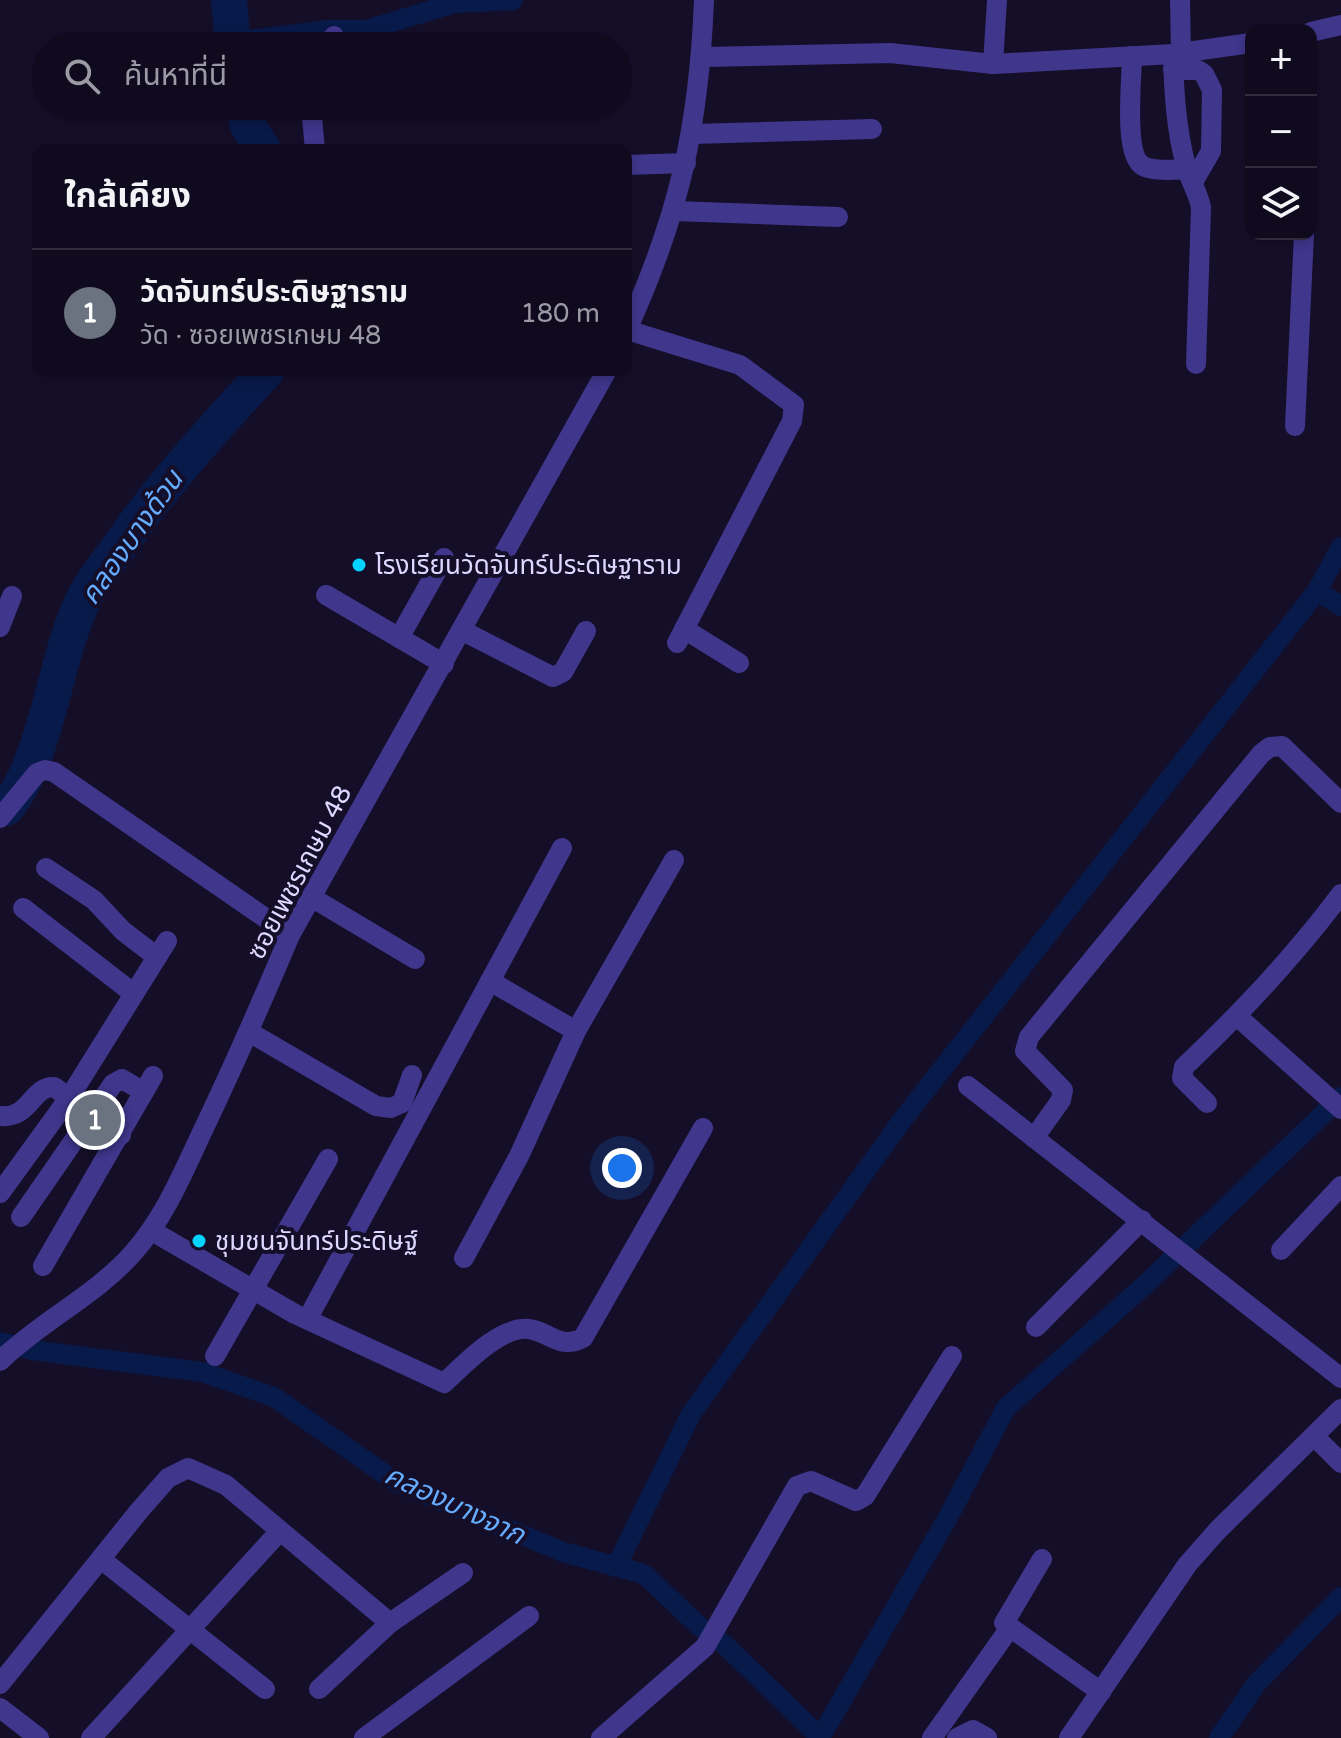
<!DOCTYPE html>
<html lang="th">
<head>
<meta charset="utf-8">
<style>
	body { margin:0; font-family:"Varela Round","Noto Sans Thai",sans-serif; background:#1e182c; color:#f1f3f6 }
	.controls { position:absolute; right:24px; top:24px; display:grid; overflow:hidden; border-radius:16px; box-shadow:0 4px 12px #0003 }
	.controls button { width:72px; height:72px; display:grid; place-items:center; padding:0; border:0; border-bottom:2px solid #302b3d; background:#100a1f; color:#f1f3f6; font:40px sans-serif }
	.you { position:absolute; left:622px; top:1168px; width:28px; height:28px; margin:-20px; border:6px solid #fff; border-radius:50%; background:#1a73e8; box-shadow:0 0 0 12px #1a73e833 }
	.badge { display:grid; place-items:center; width:52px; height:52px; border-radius:50%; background:#1a73e8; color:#fff; font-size:26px; font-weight:700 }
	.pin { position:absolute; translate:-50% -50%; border:4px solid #fff; box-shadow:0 2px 8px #0006 }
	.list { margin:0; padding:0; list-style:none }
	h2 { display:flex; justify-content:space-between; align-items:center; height:104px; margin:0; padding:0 32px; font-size:34px }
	h2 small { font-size:26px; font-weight:400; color:#9c9aa4 }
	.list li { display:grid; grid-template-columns:52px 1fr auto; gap:24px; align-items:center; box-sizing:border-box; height:128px; padding:0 32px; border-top:2px solid #302b3d }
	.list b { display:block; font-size:30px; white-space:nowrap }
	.list p { margin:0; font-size:26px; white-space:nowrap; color:#9c9aa4 }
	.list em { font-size:26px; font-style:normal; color:#9c9aa4 }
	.icon { flex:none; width:44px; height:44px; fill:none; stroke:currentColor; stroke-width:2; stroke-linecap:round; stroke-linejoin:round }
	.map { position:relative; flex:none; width:1341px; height:1738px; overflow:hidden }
	.search { position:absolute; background:#100a1f; box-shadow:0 4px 12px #0003; left:32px; top:32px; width:600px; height:88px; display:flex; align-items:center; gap:20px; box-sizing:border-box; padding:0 28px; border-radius:44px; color:#9c9aa4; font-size:30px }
	.panel { position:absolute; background:#100a1f; box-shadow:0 4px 12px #0003; left:32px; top:144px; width:600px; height:232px; border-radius:16px }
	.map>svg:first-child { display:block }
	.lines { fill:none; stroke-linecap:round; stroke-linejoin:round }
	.canal { stroke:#071a4a; stroke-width:20 }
	.river { stroke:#071a4a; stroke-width:36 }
	.minor { stroke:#40368c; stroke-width:20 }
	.poi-dot { fill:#03d3ff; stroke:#150e29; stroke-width:3 }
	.labels { text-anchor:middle; stroke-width:8; stroke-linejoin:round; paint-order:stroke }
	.poi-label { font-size:26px; fill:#ded7ff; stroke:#150e29; text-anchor:start }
	.street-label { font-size:26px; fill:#ded7ff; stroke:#150e29 }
	.water-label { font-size:28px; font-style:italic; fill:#65acff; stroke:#150e29 }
</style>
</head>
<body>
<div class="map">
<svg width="1341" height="1738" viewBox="0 0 1341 1738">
	<rect width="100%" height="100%" fill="#150e29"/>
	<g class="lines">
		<g class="canal">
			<polyline points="233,42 329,30 366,30 455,3 513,0"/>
			<polyline points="1317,591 1341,606"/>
			<polyline points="0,1342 32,1350 202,1372 274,1397 396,1482 563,1552 644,1574 699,1626 726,1646 821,1738"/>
			<polyline points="616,1567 691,1414 903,1119 1317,591 1341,547"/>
			<polyline points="821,1736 947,1519 1006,1408 1146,1284 1341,1097"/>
			<polyline points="1219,1738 1257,1683 1341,1597"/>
		</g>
		<g class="river">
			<polyline points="229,0 233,46"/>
			<polyline points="244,106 248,126 263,150"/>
			<path d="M6 808C47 760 54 659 84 598 93 580 107 564 119 547 163 483 215 428 267 370"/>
		</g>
		<g class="minor">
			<polyline points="1180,0 1181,53"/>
			<polyline points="1311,32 1341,25"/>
			<polyline points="326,46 334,36"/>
			<path d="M1173 54C1174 92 1176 129 1186 166 1190 181 1198 192 1201 207L1196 364"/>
			<path d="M1132 56C1132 78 1123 155 1143 166 1154 172 1174 169 1187 170"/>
			<polyline points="704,57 890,53 993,64 1173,54 1251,43"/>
			<polyline points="993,64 997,0"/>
			<polyline points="1173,70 1198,70 1204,74 1212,90 1211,151 1193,182"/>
			<polyline points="311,106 315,150"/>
			<polyline points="692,134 872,129"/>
			<polyline points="626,165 686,163"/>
			<polyline points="675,211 838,217"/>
			<polyline points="627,330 740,365 794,405 792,421 677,643"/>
			<path d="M626 332C679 216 699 127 704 0"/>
			<polyline points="1295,426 1304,234"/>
			<polyline points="326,595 444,664"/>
			<polyline points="0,627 12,596"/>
			<polyline points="684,629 739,663"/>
			<polyline points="463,631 553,677 563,672 586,631"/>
			<polyline points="399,638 444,558"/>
			<polyline points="0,818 37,773 45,770 54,772 290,935"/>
			<polyline points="46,868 94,900 123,931 157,957"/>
			<polyline points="311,897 415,959"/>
			<polyline points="23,908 133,993"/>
			<polyline points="490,981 576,1031"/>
			<polyline points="1238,1017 1341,1109"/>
			<polyline points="249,1032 376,1106 391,1108 402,1103 412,1075"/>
			<polyline points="968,1086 1341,1378"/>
			<path d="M1207 1103 1182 1078 1184 1067C1241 1013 1294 957 1341 894"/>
			<path d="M0 1116C31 1119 31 1086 54 1087L121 1135"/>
			<polyline points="1034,1138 1061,1100 1063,1090 1025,1051 1029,1037 1261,754 1270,747 1282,746 1341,803"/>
			<polyline points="0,1193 69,1098 167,941"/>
			<polyline points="21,1217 113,1084 122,1079 144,1092"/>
			<path d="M152 1231 295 1314 444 1383C463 1366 499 1326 529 1329 550 1332 560 1350 583 1338L703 1128"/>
			<polyline points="1281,1250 1341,1186"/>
			<polyline points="464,1258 519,1156 576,1031 674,860"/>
			<polyline points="43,1266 153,1076"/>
			<polyline points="308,1318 562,848"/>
			<polyline points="1036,1327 1142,1220"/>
			<polyline points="215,1356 328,1159"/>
			<path d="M0 1361C41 1321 95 1296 133 1253 166 1216 184 1170 205 1126 235 1063 263 999 290 935L607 370"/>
			<polyline points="1314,1436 1341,1463"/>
			<polyline points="1042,1559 1004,1623 1101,1692"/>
			<polyline points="102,1560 265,1689"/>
			<polyline points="0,1684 139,1511 168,1478 188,1468 226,1485 390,1623"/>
			<polyline points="319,1689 390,1623 463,1573"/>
			<polyline points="0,1708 39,1738"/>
			<polyline points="91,1738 280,1531"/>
			<polyline points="364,1738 529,1616"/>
			<polyline points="601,1738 705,1647 797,1486 811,1481 856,1501 865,1496 952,1356"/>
			<polyline points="932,1738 1009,1629"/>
			<polyline points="957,1738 973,1730 987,1738"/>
			<polyline points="1069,1738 1187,1565 1217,1531 1341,1409"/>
		</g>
	</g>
	<g class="poi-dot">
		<circle cx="359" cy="565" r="8"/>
		<circle cx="199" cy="1241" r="8"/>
	</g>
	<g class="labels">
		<g class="poi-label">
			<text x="375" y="574">โรงเรียนวัดจันทร์ประดิษฐาราม</text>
			<text x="215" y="1250">ชุมชนจันทร์ประดิษฐ์</text>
		</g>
		<g class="street-label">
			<text transform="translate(299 872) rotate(-62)" y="9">ซอยเพชรเกษม 48</text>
		</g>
		<g class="water-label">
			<text transform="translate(131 537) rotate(-55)" y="10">คลองบางด้วน</text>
			<text transform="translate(455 1504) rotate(25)" y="10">คลองบางจาก</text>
		</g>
	</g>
</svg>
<div class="controls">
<button>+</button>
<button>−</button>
<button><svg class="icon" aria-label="layers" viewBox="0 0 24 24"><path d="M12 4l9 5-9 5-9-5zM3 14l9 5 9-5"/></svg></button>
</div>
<div class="you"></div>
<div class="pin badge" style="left:95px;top:1120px;background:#6b7280">1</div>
<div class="search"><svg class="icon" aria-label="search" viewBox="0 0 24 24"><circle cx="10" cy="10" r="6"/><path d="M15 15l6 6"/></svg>ค้นหาที่นี่</div>
<section class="panel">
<h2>ใกล้เคียง<small></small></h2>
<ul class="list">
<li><span class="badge" style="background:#6b7280">1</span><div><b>วัดจันทร์ประดิษฐาราม</b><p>วัด · ซอยเพชรเกษม 48</p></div><em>180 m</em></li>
</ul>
</section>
</div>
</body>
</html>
